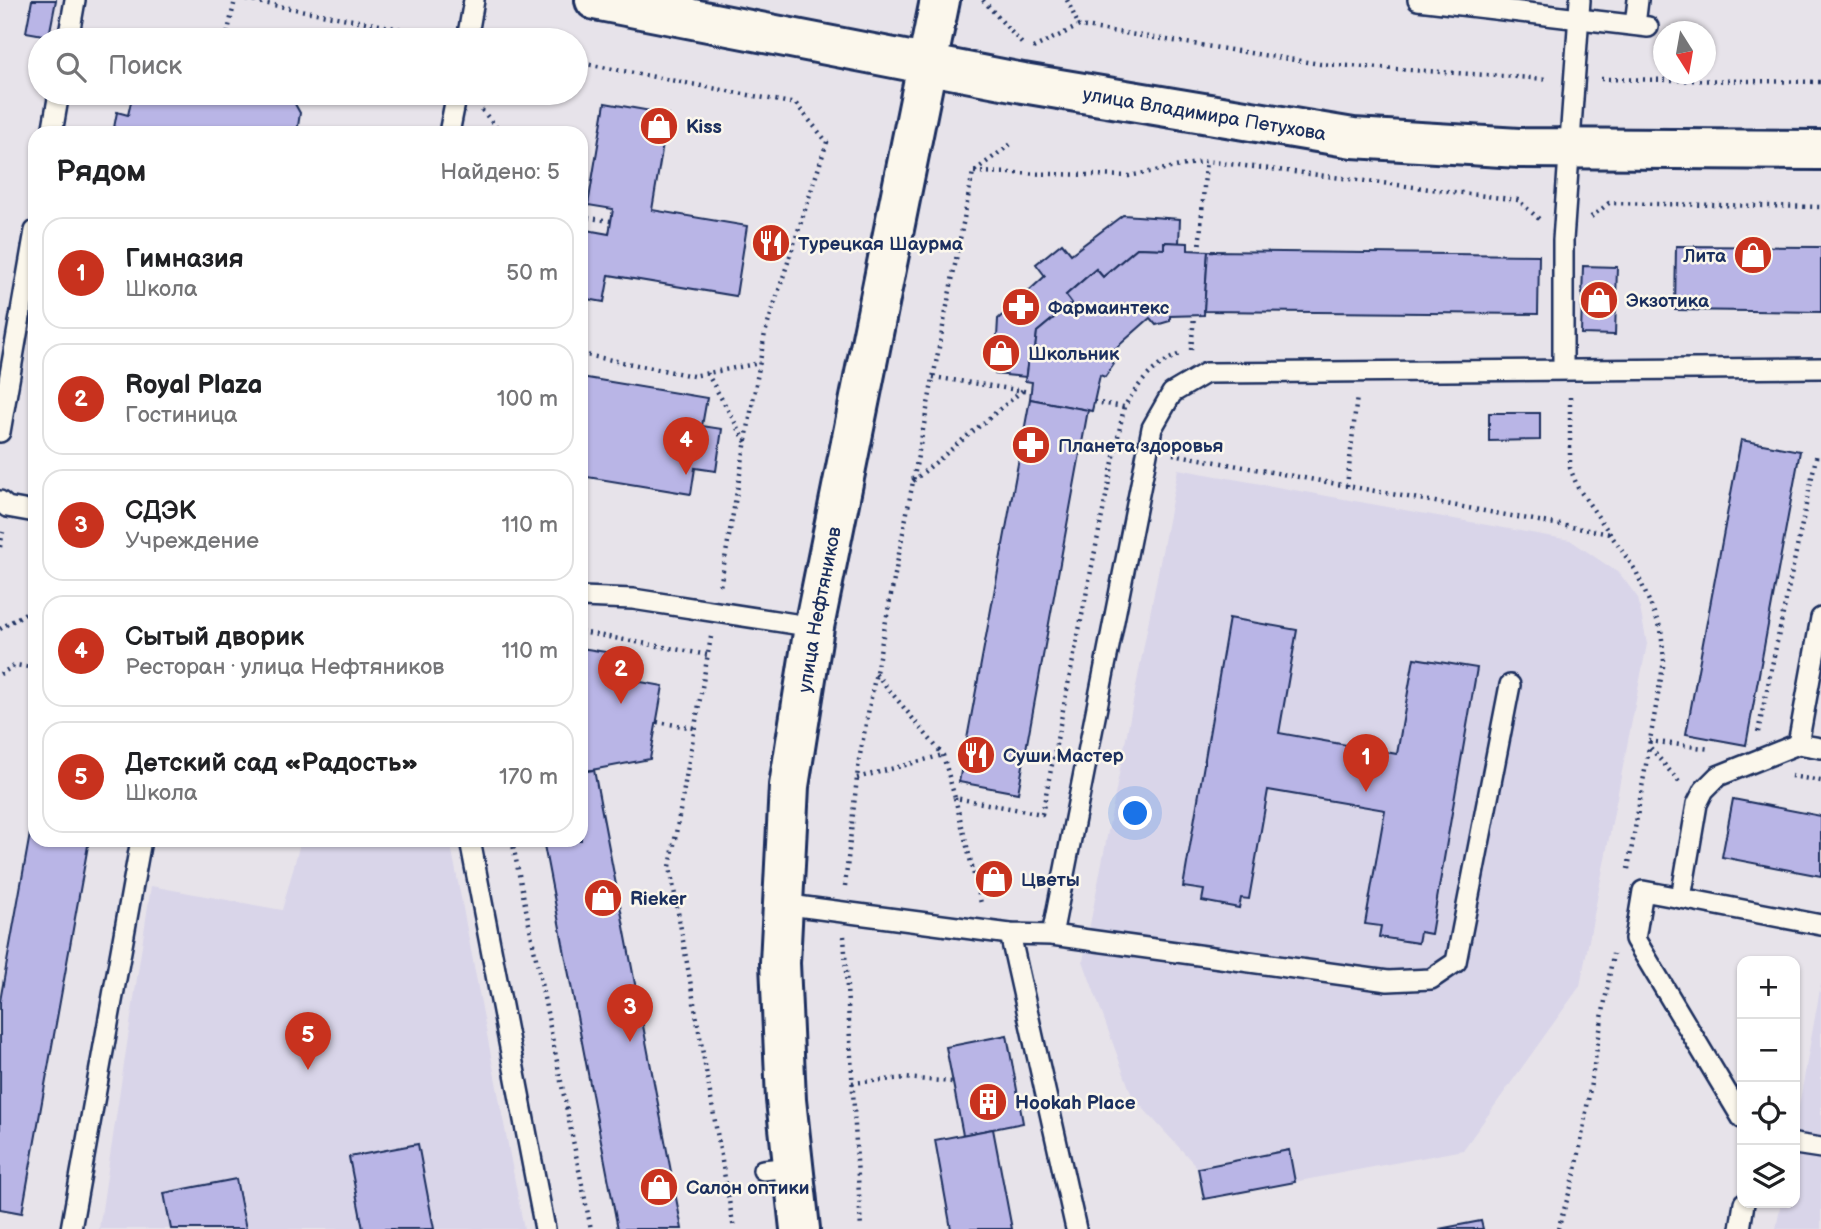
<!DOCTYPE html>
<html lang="ru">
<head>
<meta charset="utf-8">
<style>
	body { margin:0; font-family:"Balsamiq Sans",sans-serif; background:#f6f6f6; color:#202124 }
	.controls { position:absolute; right:21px; bottom:21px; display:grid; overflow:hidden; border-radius:14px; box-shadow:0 2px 5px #0004 }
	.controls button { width:63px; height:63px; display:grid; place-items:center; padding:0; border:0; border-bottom:2px solid #e0e0e0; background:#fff; color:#202124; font:35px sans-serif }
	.compass { position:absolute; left:1653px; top:21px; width:63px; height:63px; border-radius:50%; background:#fff; box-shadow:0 2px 5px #0004; rotate:169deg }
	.you { position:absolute; left:1136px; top:814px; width:24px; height:24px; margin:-18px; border:5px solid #fff; border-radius:50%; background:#1a73e8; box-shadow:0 0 0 10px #1a73e833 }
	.badge { display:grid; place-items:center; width:46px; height:46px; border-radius:50%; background:#c8321e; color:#fff; font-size:23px; font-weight:700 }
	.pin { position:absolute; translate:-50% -58px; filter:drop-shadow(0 2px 4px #0008) }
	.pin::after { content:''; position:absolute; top:37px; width:24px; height:21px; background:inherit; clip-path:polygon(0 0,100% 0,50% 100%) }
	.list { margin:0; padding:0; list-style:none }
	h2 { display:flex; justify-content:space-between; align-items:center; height:91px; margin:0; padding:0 28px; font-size:30px }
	h2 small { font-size:23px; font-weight:400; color:#757577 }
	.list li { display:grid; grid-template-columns:46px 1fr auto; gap:21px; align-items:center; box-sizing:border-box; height:112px; margin:0 14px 14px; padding:0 14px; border:2px solid #e0e0e0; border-radius:21px }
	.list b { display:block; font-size:26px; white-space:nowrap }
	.list p { margin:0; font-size:23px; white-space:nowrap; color:#757577 }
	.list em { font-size:23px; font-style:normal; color:#757577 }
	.icon { flex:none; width:38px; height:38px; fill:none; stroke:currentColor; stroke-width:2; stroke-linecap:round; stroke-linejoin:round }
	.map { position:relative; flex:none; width:1821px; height:1229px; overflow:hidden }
	.search { position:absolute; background:#fff; box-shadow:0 2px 5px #0004; left:28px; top:28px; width:560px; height:77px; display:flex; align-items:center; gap:18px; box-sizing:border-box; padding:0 24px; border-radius:38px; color:#757577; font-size:26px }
	.panel { position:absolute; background:#fff; box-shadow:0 2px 5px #0004; left:28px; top:126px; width:560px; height:721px; border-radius:21px }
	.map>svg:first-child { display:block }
	.built { fill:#d9d5e9 }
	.building { fill:#b9b5e6; stroke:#1b2f5e; stroke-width:2 }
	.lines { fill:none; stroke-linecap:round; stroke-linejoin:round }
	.lane-casing { stroke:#1b2f5e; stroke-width:24 }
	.secondary-casing { stroke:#1b2f5e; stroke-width:44 }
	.path { stroke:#1b2f5e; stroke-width:4.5; stroke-dasharray:2 5; stroke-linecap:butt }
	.lane { stroke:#fbf7ec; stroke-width:19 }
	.secondary { stroke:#fbf7ec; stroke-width:38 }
	.labels { text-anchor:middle; stroke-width:5; stroke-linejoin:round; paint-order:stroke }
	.street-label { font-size:19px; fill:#1b2f5e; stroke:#fbf7ec }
	.poi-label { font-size:19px; font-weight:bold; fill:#1b2f5e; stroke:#fbf7ec; text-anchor:start }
</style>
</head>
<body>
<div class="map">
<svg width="1821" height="1229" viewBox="0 0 1821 1229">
	<rect width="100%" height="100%" fill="#e7e3ea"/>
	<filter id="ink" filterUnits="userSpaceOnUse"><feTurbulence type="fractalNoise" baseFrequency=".0143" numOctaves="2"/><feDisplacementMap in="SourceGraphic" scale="14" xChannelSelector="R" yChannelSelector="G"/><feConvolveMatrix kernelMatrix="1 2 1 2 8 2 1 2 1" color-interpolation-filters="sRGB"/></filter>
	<g filter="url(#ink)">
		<g class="built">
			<polygon points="1178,469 1570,540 1620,574 1638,598 1647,644 1580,986 1463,1150 1204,1199 1198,1168 1132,1096 1083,961"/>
			<polygon points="301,840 450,840 524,1229 99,1229 151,886 282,910"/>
			<polygon points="1821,984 1821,1229 1776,1229 1781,1203 1795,1203 1795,1128"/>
		</g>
		<g class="building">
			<polygon points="32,0 56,0 49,36 26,32"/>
			<polygon points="133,93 289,93 300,113 297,133 113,133 117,112 128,115"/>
			<polygon points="605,103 668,114 652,210 747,226 736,296 609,275 604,302 581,298 581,229 609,234 613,209 588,205"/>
			<polygon points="1123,215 1180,219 1179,243 1164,242 1164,249 1137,248 1103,277 1096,269 1066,295 1072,303 1037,332 1034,359 1028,358 1026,377 995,374 998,319 1045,276 1036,264 1062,243 1071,254"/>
			<polygon points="765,228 783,231 778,259 760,255"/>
			<polygon points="1164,242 1188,243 1188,250 1208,251 1204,315 1170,316 1170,321 1156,325 1150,318 1107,356 1114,364 1105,377 1100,375 1092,411 1030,399 1032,382 1025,381 1028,358 1034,359 1037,332 1072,303 1066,295 1096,269 1103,277 1137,248 1164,249"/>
			<polygon points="1676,246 1821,247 1821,312 1675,310"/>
			<polygon points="1208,251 1539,255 1538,314 1204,311"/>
			<polygon points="1583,266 1617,267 1615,335 1581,334"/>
			<polygon points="581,377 707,398 702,426 722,429 716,471 695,468 691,494 581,476"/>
			<polygon points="1030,399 1088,410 1018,793 959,782"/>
			<polygon points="1489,413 1540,413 1540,440 1489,441"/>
			<polygon points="1741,440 1800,451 1746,745 1686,734"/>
			<polygon points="1229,618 1297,630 1279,733 1397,754 1414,658 1477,668 1431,934 1420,932 1418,943 1379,937 1381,926 1365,924 1385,810 1268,790 1249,899 1241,898 1239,908 1202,901 1204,890 1183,887"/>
			<polygon points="581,648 612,653 608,676 663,686 650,759 581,772"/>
			<polygon points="594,770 682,1229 618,1229 543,840 581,840 581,772"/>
			<polygon points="1733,799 1821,816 1821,876 1722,857"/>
			<polygon points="35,806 35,840 89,840 22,1213 0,1209 0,1001"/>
			<polygon points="987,866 1006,869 1002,892 983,888"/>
			<polygon points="1007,1035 1023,1123 963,1135 946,1047"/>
			<polygon points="993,1129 1012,1229 951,1229 935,1140"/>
			<polygon points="418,1144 434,1229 363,1229 349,1157"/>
			<polygon points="1289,1150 1295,1182 1204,1199 1198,1168"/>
			<polygon points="236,1179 246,1229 171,1229 164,1193"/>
			<polygon points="1481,1221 1483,1229 1439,1229"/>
		</g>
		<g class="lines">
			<g class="lane-casing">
				<g id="lane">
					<polyline points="1418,0 1648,27"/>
					<polyline points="1635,25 1638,0"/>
					<polyline points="68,40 75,0"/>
					<polyline points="467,40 474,0"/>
					<polyline points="52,133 59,93"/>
					<polyline points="449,133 457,93"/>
					<polyline points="1563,369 1563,240 1580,0"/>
					<polyline points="0,432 35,231"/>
					<polyline points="0,501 7,507 35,512"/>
					<polyline points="581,597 633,599 814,627"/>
					<polyline points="1798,744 1821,618"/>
					<polyline points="1821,748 1798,744 1718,776 1704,790 1697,804 1681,898 1821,925"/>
					<polyline points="470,840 545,1229"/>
					<polyline points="1681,898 1643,891 1635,939 1742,1118"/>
					<polyline points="782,904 1010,934 1052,935 1388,981 1431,979 1456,962 1510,685"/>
					<polyline points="1010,934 1076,1229"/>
					<polyline points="1052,935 1152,428 1172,393 1206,373 1821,368"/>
					<polyline points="1795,1144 1821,1148"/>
					<polyline points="763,1170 792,1167"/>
					<polyline points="71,1229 141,840"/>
					<polyline points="1740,1229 1744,1203"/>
				</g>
			</g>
			<g class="secondary-casing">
				<g id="secondary">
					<path id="s1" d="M595 0 1023 83 1353 138 1519 148 1821 150"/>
					<path id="s2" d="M800 1229 786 1100 780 963 789 786 814 627 940 0"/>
				</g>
			</g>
			<g class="path">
				<polyline points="247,0 443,37"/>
				<polyline points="983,0 1023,45"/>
				<polyline points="1067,0 1079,26"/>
				<polyline points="226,40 235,0"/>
				<polyline points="1033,48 1079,26 1320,64 1547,79"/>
				<polyline points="576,62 796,104 827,142 765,333 720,587"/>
				<polyline points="1601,79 1821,82"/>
				<polyline points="482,110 501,133"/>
				<polyline points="974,172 1129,176 1206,161 1518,200 1539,219"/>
				<polyline points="581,217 611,221"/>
				<polyline points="1591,217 1609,203 1821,207"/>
				<polyline points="1199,251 1206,161"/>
				<polyline points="1191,350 1194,316"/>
				<polyline points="581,354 693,376 760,363"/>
				<polyline points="707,373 746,442"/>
				<polyline points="933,377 1030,392"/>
				<polyline points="1570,397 1570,468 1578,488 1636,571 1661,629 1664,661 1649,746 1679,782"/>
				<polyline points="1094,402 1124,407"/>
				<polyline points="1173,454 1610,534"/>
				<polyline points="913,481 1023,390"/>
				<polyline points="1347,486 1357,396"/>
				<polyline points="0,547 3,532"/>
				<polyline points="0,629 35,607"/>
				<polyline points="581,632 708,655"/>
				<polyline points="711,637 670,867 734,1229"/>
				<polyline points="0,674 16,665 35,668"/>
				<path d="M876 674 943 755 955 798 1042 814 1124 407C1139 383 1153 365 1180 354"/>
				<polyline points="657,722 695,728"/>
				<polyline points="1758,732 1817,453"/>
				<polyline points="1649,741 1711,749"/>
				<polyline points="1791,776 1821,781"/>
				<polyline points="857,778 943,755"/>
				<polyline points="955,798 981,903"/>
				<polyline points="512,840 591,1229"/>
				<polyline points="1628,869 1649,747"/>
				<polyline points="845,886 859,760 973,172 1011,144"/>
				<polyline points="844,936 861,1229"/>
				<polyline points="852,1083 905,1078 953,1082"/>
				<polyline points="1558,1229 1576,1171 1613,954"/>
			</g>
			<use href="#lane" class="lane"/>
			<use href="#secondary" class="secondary"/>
		</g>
	</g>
	<defs>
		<g id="shop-disc" transform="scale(2.0125)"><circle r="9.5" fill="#c8321e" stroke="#fbf7ec"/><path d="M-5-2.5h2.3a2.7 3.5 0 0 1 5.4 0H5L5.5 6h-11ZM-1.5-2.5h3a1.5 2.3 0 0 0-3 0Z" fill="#fff"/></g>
		<g id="restaurant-disc" transform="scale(2.0125)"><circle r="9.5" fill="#c8321e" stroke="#fbf7ec"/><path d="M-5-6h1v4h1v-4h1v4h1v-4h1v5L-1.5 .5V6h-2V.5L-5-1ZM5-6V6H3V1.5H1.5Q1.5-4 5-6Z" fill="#fff"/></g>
		<g id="pharmacy-disc" transform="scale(2.0125)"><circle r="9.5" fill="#c8321e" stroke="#fbf7ec"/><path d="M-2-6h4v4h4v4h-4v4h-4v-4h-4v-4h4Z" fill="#fff"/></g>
		<g id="building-disc" transform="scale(2.0125)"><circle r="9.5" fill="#c8321e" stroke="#fbf7ec"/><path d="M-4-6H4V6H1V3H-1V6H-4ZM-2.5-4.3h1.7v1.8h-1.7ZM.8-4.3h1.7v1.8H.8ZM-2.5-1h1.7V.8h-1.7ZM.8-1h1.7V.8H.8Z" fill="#fff"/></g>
	</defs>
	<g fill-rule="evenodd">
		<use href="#shop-disc" x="659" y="126"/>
		<use href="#restaurant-disc" x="771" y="243"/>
		<use href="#shop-disc" x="1753" y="255"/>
		<use href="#shop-disc" x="1599" y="300"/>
		<use href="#pharmacy-disc" x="1021" y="307"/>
		<use href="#shop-disc" x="1001" y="353"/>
		<use href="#pharmacy-disc" x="1031" y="445"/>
		<use href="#restaurant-disc" x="976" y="755"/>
		<use href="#shop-disc" x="994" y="879"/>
		<use href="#shop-disc" x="603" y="898"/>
		<use href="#building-disc" x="988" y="1102"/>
		<use href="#shop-disc" x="659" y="1187"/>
	</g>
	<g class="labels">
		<g class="street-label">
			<text dy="7" stroke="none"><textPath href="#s1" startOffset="620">улица Владимира Петухова</textPath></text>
			<text dy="7" stroke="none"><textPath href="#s2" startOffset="623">улица Нефтяников</textPath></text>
		</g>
		<g class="poi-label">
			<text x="686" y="133">Kiss</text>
			<text x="798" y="250">Турецкая Шаурма</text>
			<text x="1726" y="262" text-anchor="end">Лита</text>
			<text x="1626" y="307">Экзотика</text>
			<text x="1048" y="314">Фармаинтекс</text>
			<text x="1028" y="360">Школьник</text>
			<text x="1058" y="452">Планета здоровья</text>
			<text x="1003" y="762">Суши Мастер</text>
			<text x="1021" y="886">Цветы</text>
			<text x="630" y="905">Rieker</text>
			<text x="1015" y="1109">Hookah Place</text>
			<text x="686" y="1194">Салон оптики</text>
		</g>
	</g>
</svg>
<div class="controls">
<button>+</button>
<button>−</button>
<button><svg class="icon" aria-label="locate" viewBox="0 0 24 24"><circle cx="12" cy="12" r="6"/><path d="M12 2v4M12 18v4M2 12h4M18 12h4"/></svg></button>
<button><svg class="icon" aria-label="layers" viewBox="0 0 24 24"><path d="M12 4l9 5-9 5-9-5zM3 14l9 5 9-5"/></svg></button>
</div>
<svg class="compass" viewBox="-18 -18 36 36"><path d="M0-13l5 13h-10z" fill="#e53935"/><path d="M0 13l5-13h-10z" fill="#757577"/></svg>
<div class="you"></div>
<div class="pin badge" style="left:1366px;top:792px">1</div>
<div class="pin badge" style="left:621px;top:704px">2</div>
<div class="pin badge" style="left:630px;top:1042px">3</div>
<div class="pin badge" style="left:686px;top:475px">4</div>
<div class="pin badge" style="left:308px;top:1070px">5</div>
<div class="search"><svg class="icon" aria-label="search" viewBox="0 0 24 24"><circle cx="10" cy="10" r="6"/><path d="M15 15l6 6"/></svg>Поиск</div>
<section class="panel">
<h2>Рядом<small>Найдено: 5</small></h2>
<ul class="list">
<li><span class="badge">1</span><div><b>Гимназия</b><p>Школа</p></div><em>50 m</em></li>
<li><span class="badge">2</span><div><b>Royal Plaza</b><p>Гостиница</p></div><em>100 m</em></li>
<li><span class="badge">3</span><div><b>СДЭК</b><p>Учреждение</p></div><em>110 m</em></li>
<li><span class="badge">4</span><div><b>Сытый дворик</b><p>Ресторан · улица Нефтяников</p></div><em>110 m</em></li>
<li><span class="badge">5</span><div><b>Детский сад «Радость»</b><p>Школа</p></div><em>170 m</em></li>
</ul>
</section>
</div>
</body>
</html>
